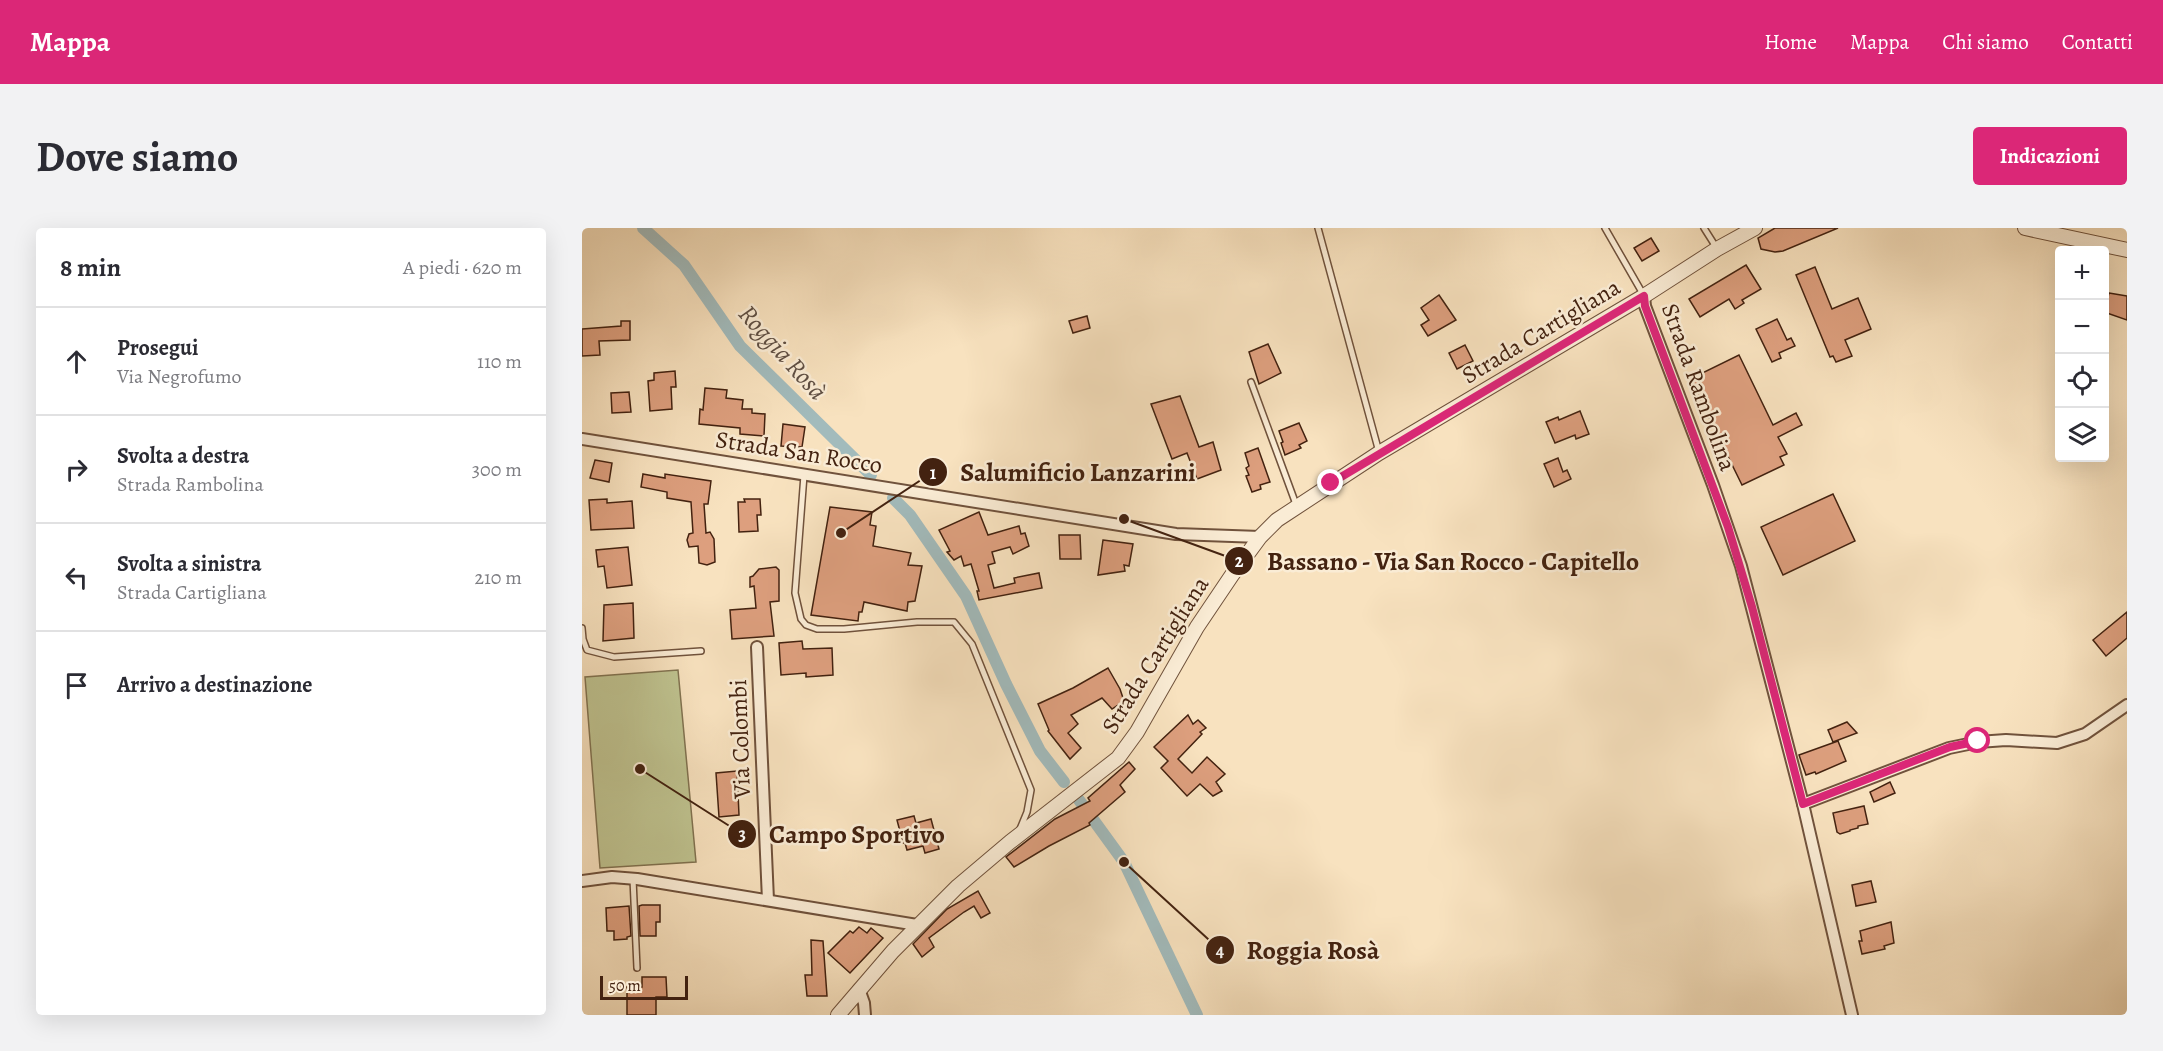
<!DOCTYPE html>
<html lang="it">
<head>
<meta charset="utf-8">
<style>
	body { margin:0; font-family:Alegreya,serif; background:#f2f2f3; color:#2b2b33 }
	.controls { position:absolute; right:18px; top:18px; display:grid; overflow:hidden; border-radius:6px; box-shadow:0 6px 24px #0002 }
	.controls button { width:54px; height:54px; display:grid; place-items:center; padding:0; border:0; border-bottom:2px solid #e1e1e2; background:#fff; color:#2b2b33; font:30px sans-serif }
	.scale { position:absolute; left:18px; bottom:15px; width:88px; box-sizing:border-box; padding-left:6px; border:3px solid #432210; border-top:0; font-size:16px; line-height:21px; white-space:nowrap; color:#432210; -webkit-text-stroke:4px #faecd5; paint-order:stroke }
	.stop { position:absolute; width:18px; height:18px; margin:-14px; border:4px solid #db2777; border-radius:50%; background:#fff }
	.stop.end { background:#db2777; border-color:#fff; box-shadow:0 2px 6px #0008 }
	.list { margin:0; padding:0; list-style:none }
	h2 { display:flex; justify-content:space-between; align-items:center; height:78px; margin:0; padding:0 24px; font-size:26px }
	h2 small { font-size:20px; font-weight:400; color:#7c7c81 }
	.list li { display:grid; grid-template-columns:39px 1fr auto; gap:18px; align-items:center; box-sizing:border-box; height:108px; padding:0 24px; border-top:2px solid #e1e1e2 }
	.list b { display:block; font-size:22px; white-space:nowrap }
	.list p { margin:0; font-size:20px; white-space:nowrap; color:#7c7c81 }
	.list em { font-size:20px; font-style:normal; color:#7c7c81 }
	.icon { flex:none; width:33px; height:33px; fill:none; stroke:currentColor; stroke-width:2; stroke-linecap:round; stroke-linejoin:round }
	.map { position:relative; flex:none; width:1545px; height:787px; overflow:hidden; border-radius:6px }
	header { display:flex; align-items:center; gap:36px; box-sizing:border-box; height:84px; padding:0 30px; background:#db2777; color:#fff }
	header strong { font-size:28px }
	nav { display:flex; gap:33px; margin-inline-start:auto; font-size:21px }
	.intro { display:flex; align-items:center; justify-content:space-between; box-sizing:border-box; height:144px; padding:0 36px }
	h1 { margin:0; font-size:42px }
	.button { padding:15px 27px; border-radius:6px; background:#db2777; color:#fff; font-size:21px; font-weight:700 }
	main { display:flex; gap:36px; padding:0 36px }
	aside { flex:1; background:#fff; border-radius:6px; box-shadow:0 6px 24px #0002 }
	.map>svg:first-child { display:block }
	.green { fill:#bfc390; stroke:#817250; stroke-width:1.5 }
	.lines { fill:none; stroke-linecap:round; stroke-linejoin:round }
	.canal { stroke:#a2bbbc; stroke-width:12 }
	.building { fill:#dd9f7e; stroke:#432210; stroke-width:1.5 }
	.service-casing { stroke:#70523c; stroke-width:8 }
	.minor-casing { stroke:#70523c; stroke-width:14 }
	.tertiary-casing { stroke:#70523c; stroke-width:16 }
	.path { stroke:#432210; stroke-width:2; stroke-dasharray:1.5 3; stroke-linecap:butt }
	.service { stroke:#faecd5; stroke-width:5 }
	.minor { stroke:#faecd5; stroke-width:10 }
	.tertiary { stroke:#faecd5; stroke-width:14 }
	.route { stroke:#db2777; stroke-width:8 }
	.labels { text-anchor:middle; stroke-width:5; stroke-linejoin:round; paint-order:stroke }
	.street-label { font-size:24px; fill:#432210; stroke:#faecd5 }
	.water-label { font-size:26px; font-style:italic; fill:#605044; stroke:#faecd5 }
	.leader { fill:none; stroke:#432210; stroke-width:2 }
	.callout-dot { fill:#432210; stroke:#faecd5; stroke-width:2 }
	.mark-label { font-size:18px; text-anchor:middle; font-weight:bold; fill:#fff }
	.callout-label { font-size:26px; text-anchor:middle; font-weight:bold; fill:#432210; stroke:#faecd5; stroke-width:5; stroke-linejoin:round; paint-order:stroke }
</style>
</head>
<body>
<header>
<strong>Mappa</strong>
<nav><a>Home</a><a>Mappa</a><a>Chi siamo</a><a>Contatti</a></nav>
</header>
<div class="intro"><h1>Dove siamo</h1><a class="button">Indicazioni</a></div>
<main>
<aside>
<h2>8 min<small>A piedi · 620 m</small></h2>
<ul class="list">
<li><svg class="icon" aria-label="ahead" viewBox="0 0 24 24"><path d="M12 20V5M6 11l6-6 6 6"/></svg><div><b>Prosegui</b><p>Via Negrofumo</p></div><em>110 m</em></li>
<li><svg class="icon" aria-label="right" viewBox="0 0 24 24"><path d="M7 20v-9h11M14 6l5 5-5 5"/></svg><div><b>Svolta a destra</b><p>Strada Rambolina</p></div><em>300 m</em></li>
<li><svg class="icon" aria-label="left" viewBox="0 0 24 24"><path d="M17 20v-9H6M10 6l-5 5 5 5"/></svg><div><b>Svolta a sinistra</b><p>Strada Cartigliana</p></div><em>210 m</em></li>
<li><svg class="icon" aria-label="arrive" viewBox="0 0 24 24"><path d="M6 21V4h12l-3 4 3 4H6"/></svg><div><b>Arrivo a destinazione</b></div></li>
</ul>
</aside>
<div class="map">
<svg width="1545" height="787" viewBox="0 0 1545 787">
	<rect width="100%" height="100%" fill="#f8e2bf"/>
	<filter id="stains"><feTurbulence type="fractalNoise" baseFrequency=".00333" numOctaves="4"/><feColorMatrix values="0 0 0 0 .2 0 0 0 0 .09 0 0 0 0 .02 0 0 0 .5 -.17"/></filter>
	<radialGradient id="worn" r=".72"><stop offset=".6" stop-color="#630" stop-opacity="0"/><stop offset="1" stop-color="#630" stop-opacity=".3"/></radialGradient>
	<polygon class="green" points="96,442 114,634 18,640 3,449"/>
	<g class="lines">
		<g class="canal">
			<polyline points="61,0 102,37 158,118 289,247"/>
			<polyline points="311,270 328,287 384,368 424,456 458,523 482,554"/>
			<polyline points="497,572 542,634 615,787"/>
		</g>
	</g>
	<g class="building">
		<polygon points="1193,0 1256,0 1201,23 1193,24 1179,21 1176,10"/>
		<polygon points="1069,10 1077,23 1060,33 1052,20"/>
		<polygon points="1164,37 1179,61 1160,72 1162,75 1153,81 1147,71 1118,89 1107,71"/>
		<polygon points="1233,39 1250,81 1276,70 1289,101 1263,112 1270,128 1254,134 1251,128 1248,129 1214,47"/>
		<polygon points="1527,65 1545,68 1545,92 1522,84"/>
		<polygon points="857,67 874,92 846,108 839,97 847,92 839,80"/>
		<polygon points="505,88 508,100 491,105 487,93"/>
		<polygon points="1195,91 1205,112 1209,110 1213,118 1197,125 1199,130 1190,134 1174,101"/>
		<polygon points="39,93 48,93 48,112 17,113 18,127 0,128 0,101 39,98"/>
		<polygon points="686,116 699,145 677,156 667,124"/>
		<polygon points="883,117 891,133 875,141 867,125"/>
		<polygon points="1157,127 1191,197 1214,185 1220,197 1196,209 1205,226 1198,229 1202,237 1160,257 1108,151"/>
		<polygon points="93,143 94,159 89,159 90,181 68,183 66,153 72,152 72,145"/>
		<polygon points="123,160 145,162 144,170 161,172 160,181 170,181 170,185 183,186 182,208 158,206 158,200 117,196 118,181 121,182"/>
		<polygon points="47,164 49,184 30,185 29,165"/>
		<polygon points="598,168 617,219 631,214 639,242 615,251 605,225 590,231 569,176"/>
		<polygon points="998,183 1007,206 994,211 993,207 973,215 964,194 976,189 977,192"/>
		<polygon points="717,195 725,213 717,217 719,220 703,227 699,215 701,214 697,203"/>
		<polygon points="201,196 223,199 220,219 199,218"/>
		<polygon points="676,220 688,254 678,257 679,261 670,264 664,248 667,247 664,240 667,238 663,225"/>
		<polygon points="976,230 981,244 985,242 989,251 972,259 962,236"/>
		<polygon points="13,232 30,235 27,254 8,250"/>
		<polygon points="61,246 83,250 83,246 129,253 126,276 122,276 124,305 128,304 132,311 133,334 125,337 117,335 116,318 107,319 105,312 107,306 111,305 109,274 85,270 85,264 59,259"/>
		<polygon points="1251,266 1273,313 1201,347 1179,299"/>
		<polygon points="25,271 25,275 50,273 52,300 9,302 7,272"/>
		<polygon points="162,271 178,271 179,287 175,287 176,303 157,304 156,274 163,274"/>
		<polygon points="248,279 290,284 288,297 294,298 291,318 329,325 326,337 340,338 333,373 326,374 325,383 282,374 280,384 277,384 276,393 229,387"/>
		<polygon points="397,284 406,307 437,298 439,306 443,305 447,318 431,326 428,319 410,324 413,335 406,337 412,360 433,355 432,350 457,345 460,360 397,372 395,363 397,363 389,336 382,338 379,328 372,332 365,324 368,323 357,302"/>
		<polygon points="477,307 498,307 499,331 478,331"/>
		<polygon points="521,312 551,316 547,338 542,337 543,343 516,347"/>
		<polygon points="46,319 50,357 25,360 22,338 16,339 14,322"/>
		<polygon points="194,339 197,342 197,373 188,374 192,408 150,411 148,382 174,380 172,358 168,359 168,349 171,348 177,341"/>
		<polygon points="51,375 52,410 21,413 22,377"/>
		<polygon points="1545,384 1545,410 1524,428 1511,412"/>
		<polygon points="220,413 221,421 250,420 251,447 224,449 224,445 199,447 197,415"/>
		<polygon points="526,440 538,461 542,473 530,481 520,470 489,487 496,496 486,505 499,520 488,531 466,503 467,502 456,476 491,460"/>
		<polygon points="606,487 611,496 616,492 624,500 618,504 620,506 596,531 610,545 625,529 643,546 634,554 640,563 631,568 618,556 605,568 579,540 586,533 572,519"/>
		<polygon points="1265,494 1275,505 1251,514 1246,502"/>
		<polygon points="1256,513 1264,533 1234,546 1233,544 1224,547 1217,527"/>
		<polygon points="547,534 553,541 538,557 543,564 507,595 508,597 467,618 432,639 424,629 473,591 508,573 506,570"/>
		<polygon points="155,543 157,587 137,589 134,545"/>
		<polygon points="1308,554 1313,565 1292,574 1288,564"/>
		<polygon points="1282,578 1286,596 1276,598 1276,600 1268,602 1268,603 1258,606 1255,604 1251,585"/>
		<polygon points="332,588 334,595 349,591 357,621 343,625 341,618 325,622 323,615 321,615 315,592"/>
		<polygon points="1289,653 1294,674 1274,678 1270,657"/>
		<polygon points="396,663 408,685 399,690 392,678 382,684 347,710 352,719 340,729 331,716 365,681"/>
		<polygon points="60,677 78,677 78,694 74,694 74,708 58,708 57,678"/>
		<polygon points="47,678 49,708 45,709 45,711 32,712 32,703 25,703 24,680"/>
		<polygon points="1309,694 1312,715 1302,718 1303,721 1280,726 1277,713 1280,713 1278,703"/>
		<polygon points="277,699 285,705 289,700 301,710 268,745 246,725 268,703 271,705"/>
		<polygon points="229,712 241,713 245,768 225,768 223,747 230,747"/>
		<polygon points="60,749 84,749 85,769 74,769 74,787 45,787 45,759 60,759"/>
	</g>
	<g class="lines">
		<g class="service-casing">
			<g id="service">
				<polyline points="736,0 797,224"/>
				<polyline points="1023,0 1061,66"/>
				<polyline points="1122,0 1134,19"/>
				<polyline points="669,154 715,279"/>
				<polyline points="222,247 213,365 219,391 224,397 235,401 262,401 335,394 372,394 390,416 449,562 445,584 438,601"/>
				<polyline points="0,400 1,411 5,422 32,429 119,423"/>
				<polyline points="51,651 55,740"/>
			</g>
		</g>
		<g class="minor-casing">
			<g id="minor">
				<polyline points="1062,68 1063,78 1131,257 1159,338 1221,576 1270,787"/>
				<polyline points="0,211 594,306 678,309"/>
				<polyline points="175,419 186,672"/>
				<polyline points="1221,576 1367,520 1396,514 1424,512 1475,515 1503,506 1545,477"/>
				<polyline points="0,653 30,649 55,651 335,697"/>
				<polyline points="277,761 282,775 283,787"/>
			</g>
		</g>
		<g class="tertiary-casing">
			<g id="tertiary">
				<polyline points="1443,0 1545,22"/>
				<polyline points="256,787 311,723 376,658 428,614 536,530 555,504 615,399 650,347 678,309 695,292 797,225 1062,68 1135,21 1173,0"/>
			</g>
		</g>
		<polygon class="path" points="209,217 212,217 211,221 206,221"/>
		<use href="#service" class="service"/>
		<use href="#minor" class="minor"/>
		<use href="#tertiary" class="tertiary"/>
	</g>
	<g class="lines">
		<polyline class="route" points="749,255 1062,68 1063,78 1146,299 1170,379 1221,576 1368,519 1396,513"/>
	</g>
	<g class="labels">
		<g class="street-label">
			<text transform="translate(959 103) rotate(-31)" y="8">Strada Cartigliana</text>
			<text transform="translate(1117 159) rotate(70)" y="8">Strada Rambolina</text>
			<text transform="translate(217 224) rotate(9)" y="8">Strada San Rocco</text>
			<text transform="translate(573 427) rotate(-58)" y="8">Strada Cartigliana</text>
			<text transform="translate(158 511) rotate(-92)" y="8">Via Colombi</text>
		</g>
		<g class="water-label">
			<text transform="translate(201 124) rotate(48)" y="9">Roggia Rosà</text>
		</g>
	</g>
	<path class="leader" d="M259 305L351 244M542 291L657 333M58 541L160 606M542 634L638 722"/>
	<g class="callout-dot">
		<circle cx="259" cy="305" r="6"/>
		<circle cx="542" cy="291" r="6"/>
		<circle cx="58" cy="541" r="6"/>
		<circle cx="542" cy="634" r="6"/>
		<circle cx="351" cy="244" r="15"/>
		<circle cx="657" cy="333" r="15"/>
		<circle cx="160" cy="606" r="15"/>
		<circle cx="638" cy="722" r="15"/>
	</g>
	<g class="mark-label">
		<text x="351" y="251">1</text>
		<text x="657" y="339">2</text>
		<text x="160" y="612">3</text>
		<text x="638" y="728">4</text>
	</g>
	<g class="callout-label">
		<text x="496" y="253">Salumificio Lanzarini</text>
		<text x="871" y="342">Bassano - Via San Rocco - Capitello</text>
		<text x="275" y="615">Campo Sportivo</text>
		<text x="731" y="731">Roggia Rosà</text>
	</g>
	<rect width="100%" height="100%" filter="url(#stains)"/>
	<rect width="100%" height="100%" fill="url(#worn)"/>
</svg>
<div class="controls">
<button>+</button>
<button>−</button>
<button><svg class="icon" aria-label="locate" viewBox="0 0 24 24"><circle cx="12" cy="12" r="6"/><path d="M12 2v4M12 18v4M2 12h4M18 12h4"/></svg></button>
<button><svg class="icon" aria-label="layers" viewBox="0 0 24 24"><path d="M12 4l9 5-9 5-9-5zM3 14l9 5 9-5"/></svg></button>
</div>
<div class="scale">50 m</div>
<div class="stop" style="left:1396px;top:513px"></div>
<div class="stop end" style="left:749px;top:255px"></div>
</div>
</main>
</body>
</html>
